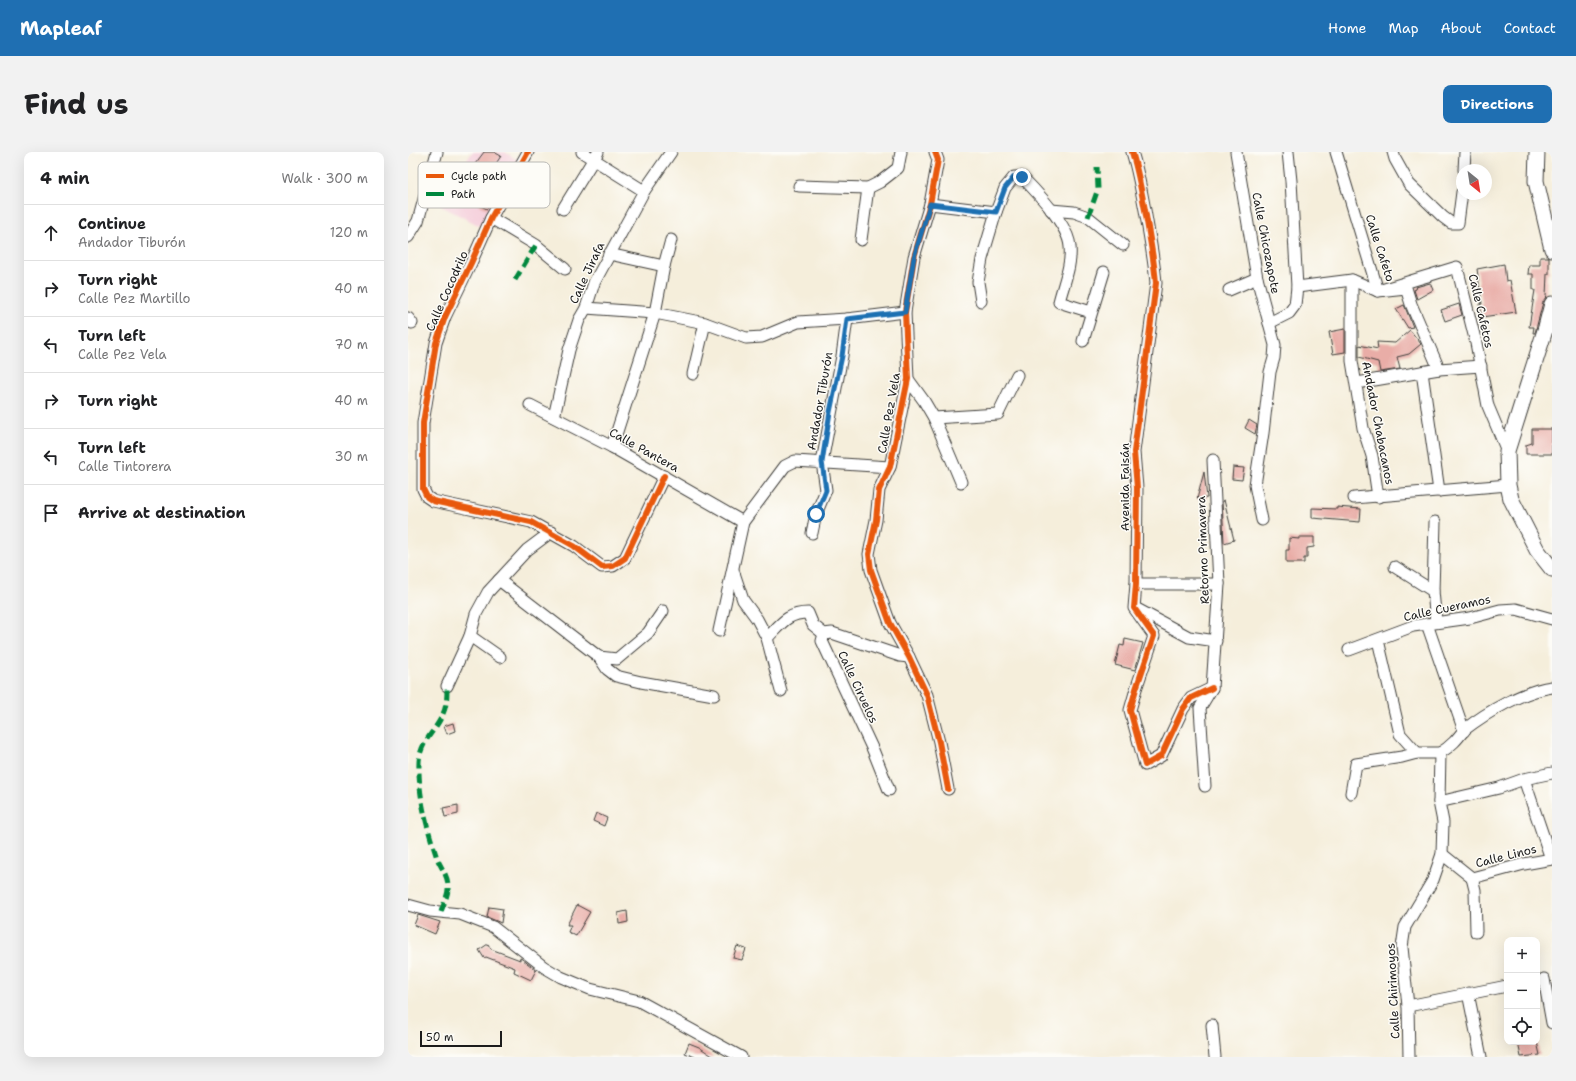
<!DOCTYPE html>
<html lang="en">
<head>
<meta charset="utf-8">
<style>
	body { margin:0; font-family:"Shantell Sans",sans-serif; background:#f2f2f2; color:#202124 }
	.controls { position:absolute; right:12px; bottom:12px; display:grid; overflow:hidden; border-radius:8px; box-shadow:0 4px 16px #0002 }
	.controls button { width:36px; height:36px; display:grid; place-items:center; padding:0; border:0; border-bottom:1px solid #e0e0e0; background:#fff; color:#202124; font:20px sans-serif }
	.compass { position:absolute; left:1048px; top:12px; width:36px; height:36px; border-radius:50%; background:#fff; box-shadow:0 4px 16px #0002; rotate:150deg }
	.scale { position:absolute; left:12px; bottom:10px; width:82px; box-sizing:border-box; padding-left:4px; border:2px solid #1c1c1c; border-top:0; font-size:11px; line-height:14px; white-space:nowrap; color:#1c1c1c; -webkit-text-stroke:3px #fdfcf7; paint-order:stroke }
	.stop { position:absolute; width:12px; height:12px; margin:-9px; border:3px solid #1f6fb2; border-radius:50%; background:#fff }
	.stop.end { background:#1f6fb2; border-color:#fff; box-shadow:0 1px 4px #0008 }
	.list { margin:0; padding:0; list-style:none }
	h2 { display:flex; justify-content:space-between; align-items:center; height:52px; margin:0; padding:0 16px; font-size:17px }
	h2 small { font-size:13px; font-weight:400; color:#757577 }
	.list li { display:grid; grid-template-columns:26px 1fr auto; gap:12px; align-items:center; box-sizing:border-box; height:56px; padding:0 16px; border-top:1px solid #e0e0e0 }
	.list b { display:block; font-size:15px; white-space:nowrap }
	.list p { margin:0; font-size:13px; white-space:nowrap; color:#757577 }
	.list em { font-size:13px; font-style:normal; color:#757577 }
	.icon { flex:none; width:22px; height:22px; fill:none; stroke:currentColor; stroke-width:2; stroke-linecap:round; stroke-linejoin:round }
	.map { position:relative; flex:none; width:1144px; height:905px; overflow:hidden; border-radius:8px }
	header { display:flex; align-items:center; gap:24px; box-sizing:border-box; height:56px; padding:0 20px; background:#1f6fb2; color:#fff }
	header strong { font-size:19px }
	nav { display:flex; gap:22px; margin-inline-start:auto; font-size:14px }
	.intro { display:flex; align-items:center; justify-content:space-between; box-sizing:border-box; height:96px; padding:0 24px }
	h1 { margin:0; font-size:28px }
	.button { padding:10px 18px; border-radius:8px; background:#1f6fb2; color:#fff; font-size:14px; font-weight:700 }
	main { display:flex; gap:24px; padding:0 24px }
	aside { flex:1; background:#fff; border-radius:8px; box-shadow:0 4px 16px #0002 }
	.map>svg:first-child { display:block }
	.built { fill:#f5cfdb }
	.building { fill:#e9ada7 }
	.lines { fill:none; stroke-linecap:round; stroke-linejoin:round }
	.street-casing { stroke:#3d3c39; stroke-width:13 }
	.secondary-casing { stroke:#3d3c39; stroke-width:17 }
	.street { stroke:#fff; stroke-width:11 }
	.secondary { stroke:#fff; stroke-width:15 }
	.quiet { stroke:#00873e; stroke-width:5; stroke-dasharray:10 5; stroke-linecap:butt }
	.cycleway-casing { stroke:#fdfcf7; stroke-width:8 }
	.cycleway { stroke:#e8590c; stroke-width:6 }
	.route { stroke:#1f6fb2; stroke-width:5 }
	.labels { text-anchor:middle; stroke-width:3; stroke-linejoin:round; paint-order:stroke }
	.street-label { font-size:12px; fill:#1c1c1c; stroke:#fdfcf7 }
	.key { fill:#fdfcf7; stroke:#bab9b5; stroke-width:1 }
	.key-label { font-size:11px; fill:#1c1c1c }
</style>
</head>
<body>
<header>
<strong>Mapleaf</strong>
<nav><a>Home</a><a>Map</a><a>About</a><a>Contact</a></nav>
</header>
<div class="intro"><h1>Find us</h1><a class="button">Directions</a></div>
<main>
<aside>
<h2>4 min<small>Walk · 300 m</small></h2>
<ul class="list">
<li><svg class="icon" aria-label="ahead" viewBox="0 0 24 24"><path d="M12 20V5M6 11l6-6 6 6"/></svg><div><b>Continue</b><p>Andador Tiburón</p></div><em>120 m</em></li>
<li><svg class="icon" aria-label="right" viewBox="0 0 24 24"><path d="M7 20v-9h11M14 6l5 5-5 5"/></svg><div><b>Turn right</b><p>Calle Pez Martillo</p></div><em>40 m</em></li>
<li><svg class="icon" aria-label="left" viewBox="0 0 24 24"><path d="M17 20v-9H6M10 6l-5 5 5 5"/></svg><div><b>Turn left</b><p>Calle Pez Vela</p></div><em>70 m</em></li>
<li><svg class="icon" aria-label="right" viewBox="0 0 24 24"><path d="M7 20v-9h11M14 6l5 5-5 5"/></svg><div><b>Turn right</b></div><em>40 m</em></li>
<li><svg class="icon" aria-label="left" viewBox="0 0 24 24"><path d="M17 20v-9H6M10 6l-5 5 5 5"/></svg><div><b>Turn left</b><p>Calle Tintorera</p></div><em>30 m</em></li>
<li><svg class="icon" aria-label="arrive" viewBox="0 0 24 24"><path d="M6 21V4h12l-3 4 3 4H6"/></svg><div><b>Arrive at destination</b></div></li>
</ul>
</aside>
<div class="map">
<svg width="1144" height="905" viewBox="0 0 1144 905">
	<rect width="100%" height="100%" fill="#fdfcf7"/>
	<filter id="ink" filterUnits="userSpaceOnUse"><feTurbulence type="fractalNoise" baseFrequency=".025" numOctaves="2"/><feDisplacementMap in="SourceGraphic" scale="8" xChannelSelector="R" yChannelSelector="G"/><feConvolveMatrix kernelMatrix="1 2 1 2 8 2 1 2 1" color-interpolation-filters="sRGB"/></filter>
	<filter id="wash" filterUnits="userSpaceOnUse"><feTurbulence type="fractalNoise" baseFrequency=".012" numOctaves="4" result="noise"/><feDisplacementMap in="SourceGraphic" scale="16" xChannelSelector="R" yChannelSelector="G"/><feGaussianBlur stdDeviation="0.9" result="paint"/><feColorMatrix in="noise" values="0 0 0 0 0 0 0 0 0 0 0 0 0 0 0 0 0 1.4 0 .05"/><feComposite in="paint" operator="in"/></filter>
	<g filter="url(#wash)">
		<rect width="100%" height="100%" fill="#f5eedb"/>
		<polygon class="built" points="64,0 97,0 111,9 74,75 33,54 46,30"/>
		<g id="blocks">
			<g class="building">
				<polygon points="76,0 86,0 93,4 87,13 94,18 92,22 97,24 79,57 71,53 65,48 69,42 53,31"/>
				<polygon points="1132,105 1141,105 1141,122 1139,122 1138,144 1139,145 1135,150 1127,181 1125,181 1126,175 1121,175 1127,138 1125,138 1125,122 1120,122 1121,113 1132,113"/>
				<polygon points="1096,112 1098,129 1102,128 1108,160 1074,165 1072,152 1074,152 1069,117"/>
				<polygon points="1022,131 1025,138 1009,147 1006,138 1009,136 1008,135"/>
				<polygon points="1051,152 1054,163 1037,169 1033,158"/>
				<polygon points="996,153 997,155 1005,175 1000,176 988,157"/>
				<polygon points="937,177 937,200 925,202 921,180"/>
				<polygon points="1002,178 1013,192 1001,202 989,205 992,217 972,220 970,210 951,205 951,193 970,197 969,190 987,191"/>
				<polygon points="841,268 849,273 847,282 837,276"/>
				<polygon points="1124,277 1144,277 1144,302 1118,302 1118,293 1124,291"/>
				<polygon points="825,315 836,316 834,328 824,327"/>
				<polygon points="796,320 799,346 789,347"/>
				<polygon points="816,348 826,388 816,391 814,349"/>
				<polygon points="929,355 953,357 952,370 904,366 904,356 929,357"/>
				<polygon points="891,385 906,385 906,395 899,396 899,406 896,406 896,411 878,411 878,398 881,398 881,386 891,387"/>
				<polygon points="717,487 735,491 727,518 707,513 712,493 716,494"/>
				<polygon points="45,571 47,579 39,582 36,574"/>
				<polygon points="50,653 50,662 37,665 35,656"/>
				<polygon points="188,661 199,666 196,674 185,669"/>
				<polygon points="169,753 182,760 168,784 160,780 163,773 159,773"/>
				<polygon points="81,755 95,757 93,771 79,765"/>
				<polygon points="219,759 220,770 211,772 210,761"/>
				<polygon points="10,763 32,770 27,782 6,773"/>
				<polygon points="80,792 83,797 112,808 112,806 114,807 128,818 123,828 106,820 107,816 78,805 76,806 71,798"/>
				<polygon points="329,794 338,797 334,808 325,806"/>
				<polygon points="1110,890 1129,890 1132,903 1113,905"/>
				<polygon points="281,891 291,895 306,905 287,905 277,901"/>
			</g>
		</g>
	</g>
	<g filter="url(#ink)">
		<use href="#blocks" fill-opacity="0" stroke="#3d3c39" stroke-width="1"/>
		<g class="lines">
			<g class="street-casing">
				<g id="street">
					<polyline points="120,0 83,66 63,111 37,165 28,191 15,271 15,337 19,345 25,349 123,370 166,394 194,415 205,414 217,406 256,324"/>
					<polyline points="174,0 236,39"/>
					<polyline points="527,0 530,8 522,52 506,105 497,160 500,227 482,315 471,338 468,368 461,402 463,418 482,471 501,505 519,543 531,590 540,637"/>
					<path d="M724 0C730 19 733 38 737 58 741 82 746 107 748 131L726 300 729 336 728 432 726 456 746 484 728 537 722 558 737 613 753 604 775 557 783 546 804 536"/>
					<polyline points="828,0 849,126 867,193 866,206 862,220 855,281 847,333 854,368"/>
					<polyline points="928,0 970,139 998,136 1003,152 1031,217"/>
					<polyline points="985,0 987,7 1001,32 1035,65 1043,71 1050,71 1054,40"/>
					<polyline points="1056,18 1057,0"/>
					<polyline points="391,34 460,36 472,30 490,16 493,0"/>
					<polyline points="522,52 588,60"/>
					<polyline points="155,57 190,0"/>
					<polyline points="643,58 666,60 680,65 715,93"/>
					<polyline points="83,66 128,93 157,117"/>
					<polyline points="0,85 10,69 29,0"/>
					<polyline points="453,88 460,36"/>
					<polyline points="201,102 256,114"/>
					<polyline points="944,128 944,209 955,276 964,304 970,345"/>
					<polyline points="889,135 944,128 970,139 1049,115 1068,191 1080,254 1099,299"/>
					<polyline points="821,138 849,126"/>
					<path d="M573 149 570 130 574 107 588 60 597 36 606 25H614C629 40 661 74 662 95 664 113 655 133 651 150L683 160"/>
					<polyline points="178,156 247,161 297,171 338,186 354,185 390,170 439,167 497,160"/>
					<polyline points="0,166 4,171"/>
					<polyline points="861,171 881,161 887,153 889,135 883,29 880,0"/>
					<polyline points="675,189 696,120"/>
					<polyline points="1014,220 1031,339"/>
					<polyline points="285,222 297,171"/>
					<polyline points="500,227 516,249 526,266 553,330"/>
					<polyline points="949,231 1031,217 1073,214"/>
					<polyline points="122,253 204,295 335,370"/>
					<polyline points="146,265 161,198 171,168 178,156 186,131 236,39 263,0"/>
					<polyline points="526,266 590,262 609,223"/>
					<polyline points="204,295 247,161 256,114 263,88"/>
					<polyline points="946,346 1100,333"/>
					<polyline points="1027,370 1025,439 1028,470"/>
					<polyline points="404,381 408,362 418,338 414,310 434,204 439,167"/>
					<polyline points="987,415 1025,439"/>
					<polyline points="325,418 335,448 349,467 359,486 373,539"/>
					<polyline points="91,428 191,505 209,507 240,481 255,459"/>
					<polyline points="728,432 811,432"/>
					<polyline points="729,457 781,485 808,489"/>
					<polyline points="1019,472 1056,579"/>
					<polyline points="311,479 335,370 377,314 387,309 482,315"/>
					<polyline points="416,482 414,489 465,598 481,638"/>
					<polyline points="62,484 92,505"/>
					<path d="M359 486C373 472 379 461 400 461L405 473 416 482 424 481 492 504 501 505"/>
					<polyline points="970,488 992,582 1009,601"/>
					<polyline points="941,498 1005,474 1062,466 1092,458 1108,457 1144,467"/>
					<polyline points="191,505 199,517 208,524 233,530 306,543"/>
					<polyline points="39,534 62,484 68,462 80,440 119,398 143,380"/>
					<polyline points="1116,627 1143,707"/>
					<polyline points="797,634 792,556 804,536 811,432 805,308"/>
					<polyline points="943,641 948,612 994,605 1009,601 1032,601"/>
					<polyline points="1031,650 1091,636 1116,627 1144,621"/>
					<polyline points="1034,702 1064,726"/>
					<polyline points="1064,726 1116,712 1144,707"/>
					<polyline points="1064,726 1067,738 1068,780"/>
					<polyline points="0,753 22,759 52,762 85,775 136,815 153,825 182,837 231,849 333,905"/>
					<polyline points="1136,827 1144,871"/>
					<polyline points="1060,841 1073,905"/>
					<polyline points="1000,854 1099,834"/>
					<polyline points="804,873 807,905"/>
					<path d="M1001 905 1000 854 994 795 997 775 1025 728 1034 702 1035 670 1031 650 1032 601C1037 598 1042 594 1046 590 1050 586 1053 582 1056 578 1079 560 1115 539 1144 535"/>
				</g>
			</g>
			<g class="secondary-casing">
				<g id="secondary">
					<polyline points="1129,0 1128,29 1144,97"/>
					<polyline points="1144,152 1138,175 1099,299 1100,333 1103,347 1129,398 1144,417"/>
				</g>
			</g>
			<use href="#street" class="street"/>
			<use href="#secondary" class="secondary"/>
			<g class="quiet">
				<polyline points="680,65 690,37 689,15"/>
				<polyline points="107,128 128,93"/>
				<path d="M33 760C35 753 41 742 40 734 40 722 31 714 28 703 18 673 10 641 11 610 12 590 26 581 34 564 39 554 39 545 39 534"/>
			</g>
			<g class="cycleway-casing">
				<g id="cycleway">
					<polyline points="120,0 83,66 63,111 37,165 28,191 15,271 15,337 19,345 25,349 123,370 166,394 194,415 205,414 217,406 256,324"/>
					<polyline points="527,0 530,8 522,52 506,105 497,160 500,227 482,315 471,338 468,368 461,402 463,418 482,471 501,505 519,543 531,590 540,637"/>
					<path d="M724 0C730 19 733 38 737 58 741 82 746 107 748 131L726 300 729 336 728 432 726 456 746 484 728 537 722 558 737 613 753 604 775 557 783 546 804 536"/>
				</g>
			</g>
			<use href="#cycleway" class="cycleway"/>
		</g>
	</g>
	<g class="lines" filter="url(#ink)">
		<polyline class="route" points="408,362 418,338 414,310 422,260 434,204 439,167 497,160 506,105 522,52 588,60 597,36 606,25 614,25"/>
	</g>
	<g class="labels">
		<g class="street-label">
			<text transform="translate(858 91) rotate(79)" y="4">Calle Chicozapote</text>
			<text transform="translate(972 96) rotate(72)" y="4">Calle Cafeto</text>
			<text transform="translate(179 121) rotate(-65)" y="4">Calle Jirafa</text>
			<text transform="translate(39 139) rotate(-66)" y="4">Calle Cocodrilo</text>
			<text transform="translate(1073 159) rotate(77)" y="4">Calle Cafetos</text>
			<text transform="translate(412 249) rotate(-80)" y="4">Andador Tiburón</text>
			<text transform="translate(481 261) rotate(-80)" y="4">Calle Pez Vela</text>
			<text transform="translate(970 271) rotate(79)" y="4">Andador Chabacanos</text>
			<text transform="translate(236 298) rotate(29)" y="4">Calle Pantera</text>
			<text transform="translate(717 335) rotate(-90)" y="4">Avenida Faisán</text>
			<text transform="translate(795 398) rotate(-92)" y="4">Retorno Primavera</text>
			<text transform="translate(1039 456) rotate(-12)" y="4">Calle Cueramos</text>
			<text transform="translate(450 535) rotate(65)" y="4">Calle Ciruelos</text>
			<text transform="translate(1098 704) rotate(-14)" y="4">Calle Linos</text>
			<text transform="translate(985 839) rotate(-93)" y="4">Calle Chirimoyos</text>
		</g>
	</g>
	<rect x="10" y="10" width="132" height="46" rx="6" class="key"/>
	<rect x="18" y="22" width="18" height="4" fill="#e8590c"/>
	<rect x="18" y="40" width="18" height="4" fill="#00873e"/>
	<g class="key-label">
		<text x="43" y="28">Cycle path</text>
		<text x="43" y="46">Path</text>
	</g>
</svg>
<div class="controls">
<button>+</button>
<button>−</button>
<button><svg class="icon" aria-label="locate" viewBox="0 0 24 24"><circle cx="12" cy="12" r="6"/><path d="M12 2v4M12 18v4M2 12h4M18 12h4"/></svg></button>
</div>
<svg class="compass" viewBox="-18 -18 36 36"><path d="M0-13l5 13h-10z" fill="#e53935"/><path d="M0 13l5-13h-10z" fill="#757577"/></svg>
<div class="scale">50 m</div>
<div class="stop" style="left:408px;top:362px"></div>
<div class="stop end" style="left:614px;top:25px"></div>
</div>
</main>
</body>
</html>
